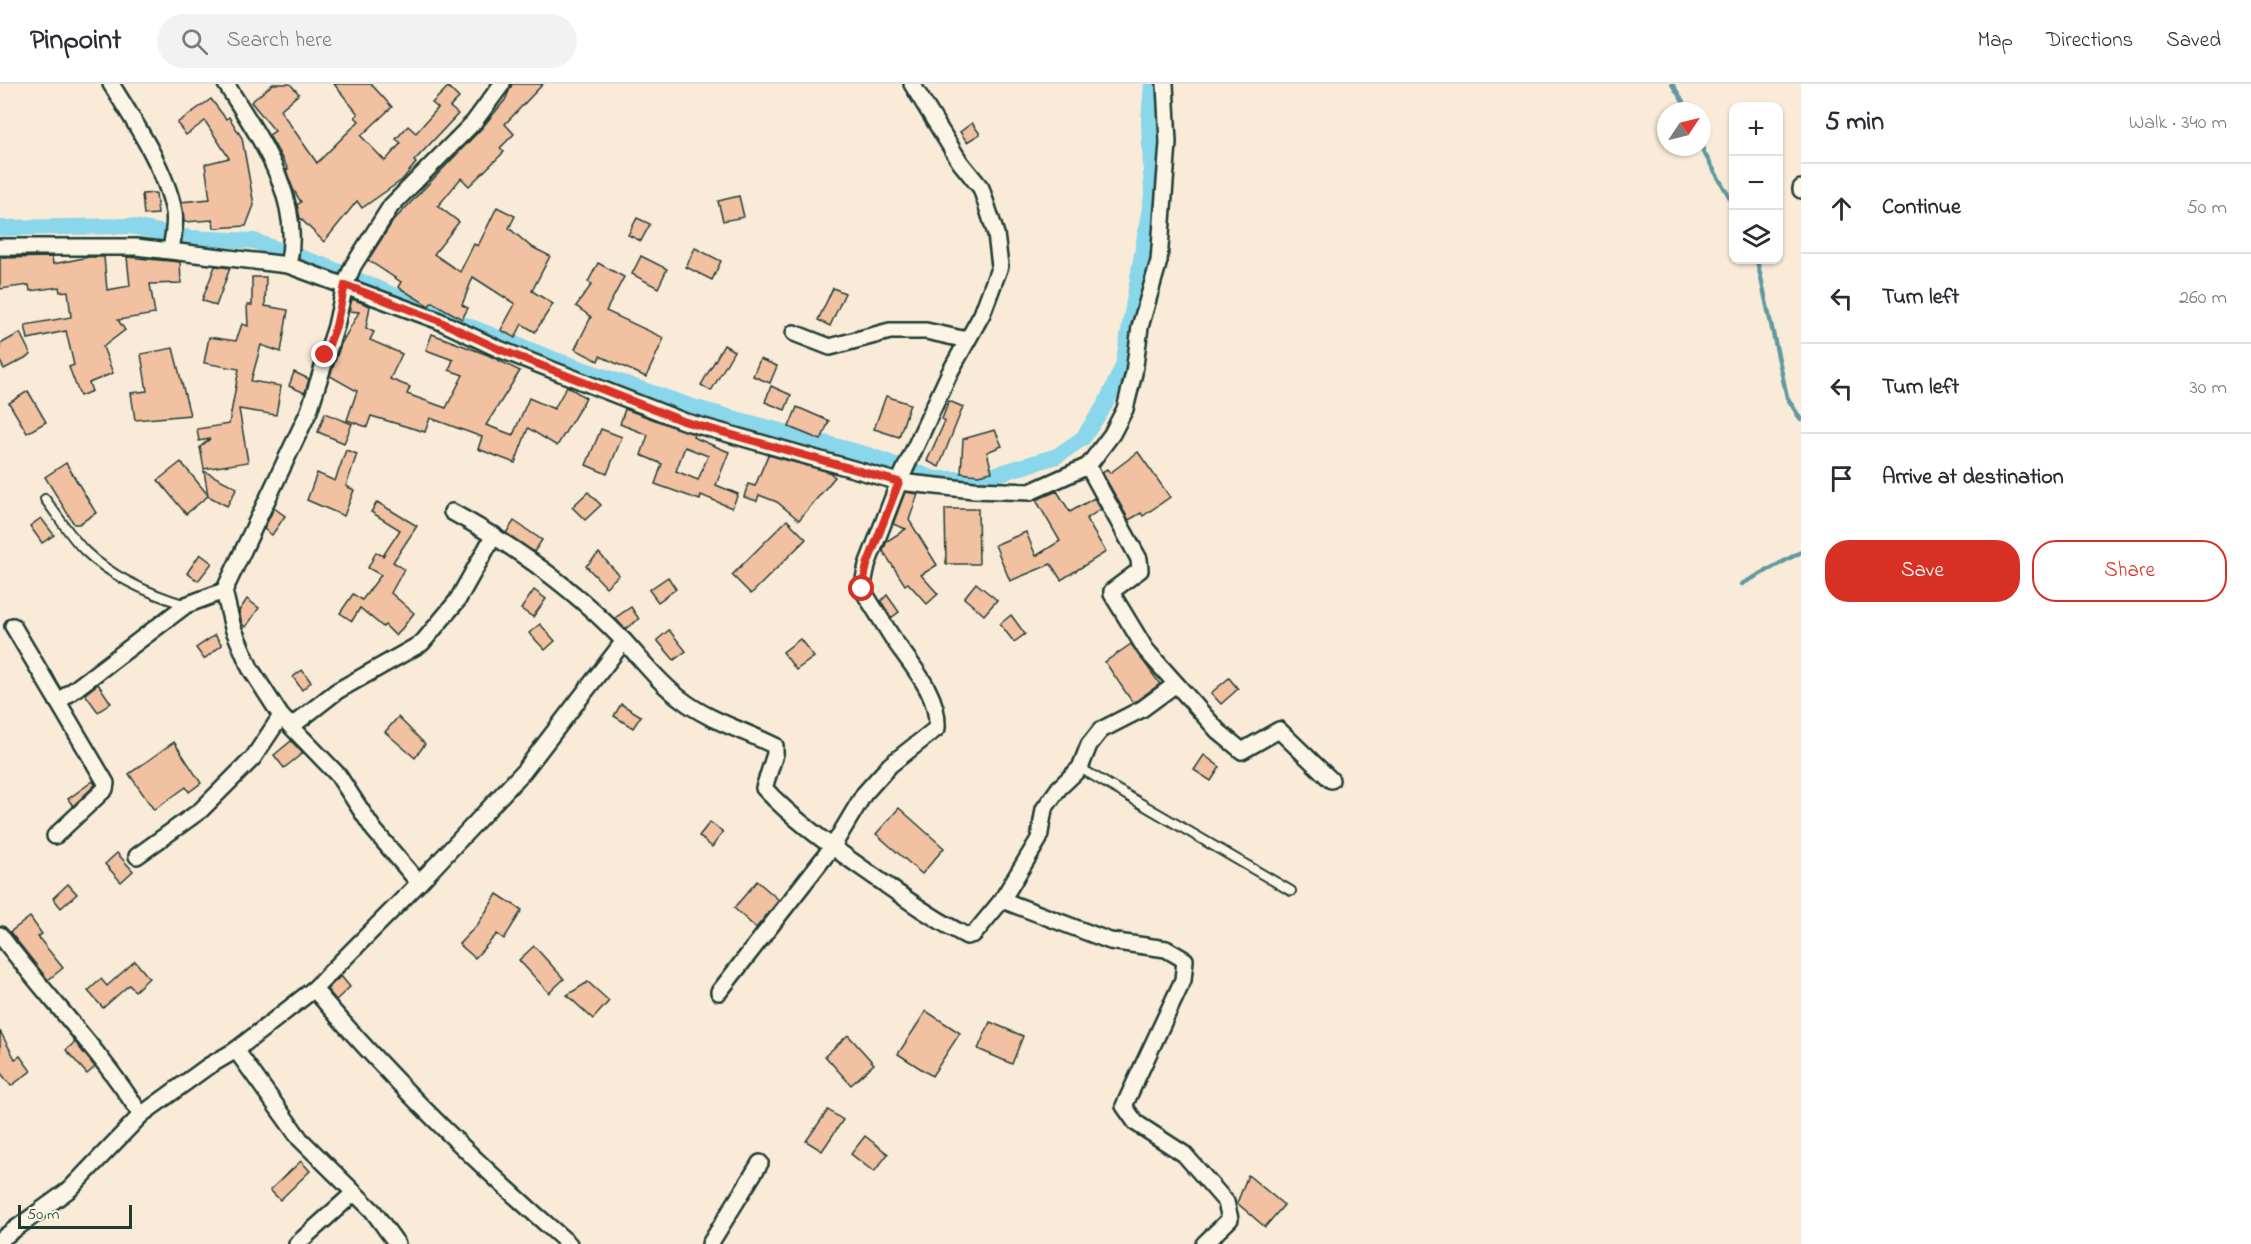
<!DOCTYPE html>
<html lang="en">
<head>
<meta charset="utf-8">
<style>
	body { margin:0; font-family:"Indie Flower",sans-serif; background:#f2f2f3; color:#2b2b33 }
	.controls { position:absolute; right:18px; top:18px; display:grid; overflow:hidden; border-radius:12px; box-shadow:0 2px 4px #0004 }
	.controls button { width:54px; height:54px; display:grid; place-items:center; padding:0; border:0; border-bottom:2px solid #e1e1e2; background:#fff; color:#2b2b33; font:30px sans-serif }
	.compass { position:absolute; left:1657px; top:18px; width:54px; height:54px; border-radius:50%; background:#fff; box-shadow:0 2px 4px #0004; rotate:55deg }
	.scale { position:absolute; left:18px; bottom:15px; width:114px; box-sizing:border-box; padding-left:6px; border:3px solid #1f3d34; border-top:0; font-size:16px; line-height:21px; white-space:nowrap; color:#1f3d34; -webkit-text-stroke:4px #fcf5e5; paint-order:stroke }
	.stop { position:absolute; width:18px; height:18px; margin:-14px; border:4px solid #d93025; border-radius:50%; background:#fff }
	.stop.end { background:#d93025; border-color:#fff; box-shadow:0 2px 6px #0008 }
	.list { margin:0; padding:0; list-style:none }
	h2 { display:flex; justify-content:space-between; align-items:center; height:78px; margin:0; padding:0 24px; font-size:26px }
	h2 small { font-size:20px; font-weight:400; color:#7c7c81 }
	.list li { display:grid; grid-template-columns:39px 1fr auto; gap:18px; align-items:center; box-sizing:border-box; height:90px; padding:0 24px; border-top:2px solid #e1e1e2 }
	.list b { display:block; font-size:22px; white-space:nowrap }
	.list em { font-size:20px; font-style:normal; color:#7c7c81 }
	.actions { display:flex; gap:12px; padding:18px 24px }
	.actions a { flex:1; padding:14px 0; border:2px solid #d93025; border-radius:24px; text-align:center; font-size:21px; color:#d93025 }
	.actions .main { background:#d93025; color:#fff }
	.icon { flex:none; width:33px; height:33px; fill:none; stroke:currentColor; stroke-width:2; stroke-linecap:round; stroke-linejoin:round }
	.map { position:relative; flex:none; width:1801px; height:1160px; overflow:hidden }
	header { display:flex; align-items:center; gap:36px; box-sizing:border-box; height:84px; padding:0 30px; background:#fff; border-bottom:2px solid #e1e1e2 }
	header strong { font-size:28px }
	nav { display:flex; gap:33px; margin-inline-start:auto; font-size:21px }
	.search { width:420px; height:54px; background:#f2f2f3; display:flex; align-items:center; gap:15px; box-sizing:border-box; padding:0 21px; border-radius:33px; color:#7c7c81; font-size:22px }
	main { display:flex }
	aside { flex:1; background:#fff }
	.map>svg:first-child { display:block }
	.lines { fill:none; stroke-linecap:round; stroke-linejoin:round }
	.stream { stroke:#5f99a1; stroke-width:4.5 }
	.canal { stroke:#8ad6ea; stroke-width:16 }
	.building { fill:#f1c1a2; stroke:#1f3d34; stroke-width:1.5; fill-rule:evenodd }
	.service-casing { stroke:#1f3d34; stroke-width:12 }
	.minor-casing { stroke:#1f3d34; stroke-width:20 }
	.service { stroke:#fcf5e5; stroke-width:8 }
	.minor { stroke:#fcf5e5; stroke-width:15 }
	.route { stroke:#d93025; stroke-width:8 }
</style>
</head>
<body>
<header>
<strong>Pinpoint</strong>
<div class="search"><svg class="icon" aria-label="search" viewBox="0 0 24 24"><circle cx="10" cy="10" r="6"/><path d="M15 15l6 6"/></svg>Search here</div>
<nav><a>Map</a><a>Directions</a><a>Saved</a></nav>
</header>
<main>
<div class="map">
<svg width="1801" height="1160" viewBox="0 0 1801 1160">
	<rect width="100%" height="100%" fill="#faebd8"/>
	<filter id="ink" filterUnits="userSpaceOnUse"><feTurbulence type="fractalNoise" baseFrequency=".0167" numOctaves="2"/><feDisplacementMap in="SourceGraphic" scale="12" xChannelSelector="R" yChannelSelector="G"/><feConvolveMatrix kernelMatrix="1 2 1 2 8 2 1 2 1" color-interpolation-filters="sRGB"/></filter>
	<g filter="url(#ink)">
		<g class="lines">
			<g class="stream">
				<polyline points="1672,0 1689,27"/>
				<polyline points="1702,56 1703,67 1734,121"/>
				<polyline points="1757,176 1787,313 1801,336"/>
				<polyline points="1742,500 1801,468"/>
			</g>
			<polyline class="canal" points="0,144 129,142 190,154 254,157 328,183 437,230 553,275 696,324 868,371 935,395 981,395 1057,372 1083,354 1105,321 1123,282 1152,111 1149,37 1152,0"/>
		</g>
		<g class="building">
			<polygon points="273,0 290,0 299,10 280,26 317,79 359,37 355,33 358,30 334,0 371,0 392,23 361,52 385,77 401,59 396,55 408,42 416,49 438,24 432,19 448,3 459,14 450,23 458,30 414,77 416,79 402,96 362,124 357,117 324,158 300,134 297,121 301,118 293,105 286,86 288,85 269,51 275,47 251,18"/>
			<polygon points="512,0 543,0 505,40 514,50 500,64 504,68 469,102 461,94 438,122 459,138 434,170 460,188 474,160 478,162 497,123 515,132 509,144 530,162 550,172 532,207 553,220 535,248 522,240 515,254 501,246 515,220 473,193 462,221 468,224 462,235 432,218 429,222 398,203 401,198 368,176 393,137 481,45 505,16"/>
			<polygon points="211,15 226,35 229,33 242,54 254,121 246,142 214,144 213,136 184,138 181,118 210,115 205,80 229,74 205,37 186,51 177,39"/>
			<polygon points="972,39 980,50 967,58 960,48"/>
			<polygon points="156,109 158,130 144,131 142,110"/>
			<polygon points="739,112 744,133 723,137 718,117"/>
			<polygon points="637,134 650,140 641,157 628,151"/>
			<polygon points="695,164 721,177 712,196 686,183"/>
			<polygon points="641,172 667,185 658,204 632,190"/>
			<polygon points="52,173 53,180 89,173 104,173 107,206 130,202 127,173 180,178 181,199 150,200 155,230 118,236 125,246 103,263 113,289 89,299 92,307 80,312 69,283 74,281 66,247 28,255 25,241 71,233 68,207 60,208 59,203 30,207 29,201 0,205 0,174"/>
			<polygon points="598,179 624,193 606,227 664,254 646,293 600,272 598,277 575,265 591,233 576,222 592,200 588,198"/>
			<polygon points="215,182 230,184 216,222 202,216"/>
			<polygon points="252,193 266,193 265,222 288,226 281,268 261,261 251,297 281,302 276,331 239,325 248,378 204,385 200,363 210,355 199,357 197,345 229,340 239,285 204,279 209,253 236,257 242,240 248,242 247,221 252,221"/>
			<polygon points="833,204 845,209 830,242 818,236"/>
			<polygon points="352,215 370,222 366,244 374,248 370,256 402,270 390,295 410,303 407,310 446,324 463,291 449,286 453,276 426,266 432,250 488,271 520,287 486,341 513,351 529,314 554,325 567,302 586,314 557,362 528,344 515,379 478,365 482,353 430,334 425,348 371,332 367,343 347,336 357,307 330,292 341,260 359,228 349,227"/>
			<polygon points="20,249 31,271 4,285 0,277 0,260"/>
			<polygon points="724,261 734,267 711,307 701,301"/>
			<polygon points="173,264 190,331 135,336 131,309 147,307 141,270"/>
			<polygon points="760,275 777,282 770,299 753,292"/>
			<polygon points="294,288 309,295 305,309 289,302"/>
			<polygon points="771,302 791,311 785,326 765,318"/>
			<polygon points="28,307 46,338 27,349 9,319"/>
			<polygon points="886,312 910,320 899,353 874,345"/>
			<polygon points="949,317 963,323 939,383 927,377 945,337 942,335"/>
			<polygon points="797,323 829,337 821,356 789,343"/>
			<path d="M625 325 694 350 693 353 729 368 716 401 738 410 732 424 701 411 700 416 655 400 662 380 641 371 648 351 620 340ZM685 363 708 372 698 396 676 387Z"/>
			<polygon points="325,329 352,340 344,359 318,348"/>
			<polygon points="601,345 622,353 607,390 586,381"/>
			<polygon points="995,346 1002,362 987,368 992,388 978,391 961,389 963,355"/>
			<polygon points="346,366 357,370 346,402 354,406 344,432 307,416 317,389 335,397"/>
			<polygon points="1138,368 1170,413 1143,432 1141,429 1129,436 1102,388 1107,385 1110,389"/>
			<polygon points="768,371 829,388 835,393 799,436 777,418 759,411 757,417 744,413 748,400 755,402"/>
			<polygon points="181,378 208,411 204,387 237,404 227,422 208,412 186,430 158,396"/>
			<polygon points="66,379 96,429 79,440 74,440 45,393"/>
			<polygon points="1057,407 1070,428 1094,414 1101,425 1086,435 1106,468 1061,496 1051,480 1010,497 995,461 1026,448 1036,472 1060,457 1036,416"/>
			<polygon points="588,408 601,421 585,436 572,423"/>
			<polygon points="905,408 918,410 909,436 937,481 921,491 938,510 927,520 908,499 905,501 883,467 887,457 906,445 893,440"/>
			<polygon points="377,418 417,442 393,478 404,485 391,509 414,529 396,552 385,541 383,543 360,524 352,537 340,529 353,510 362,516 381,491 368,484 376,468 383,472 400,446 371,428"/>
			<polygon points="274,424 285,432 272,451 264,445"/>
			<polygon points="945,425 978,425 979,480 946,480"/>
			<polygon points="41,434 54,451 42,459 30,442"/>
			<polygon points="787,436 806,455 751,510 732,491"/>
			<polygon points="514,437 542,456 534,468 506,449"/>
			<polygon points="599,469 619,491 606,503 586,482"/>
			<polygon points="200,470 212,479 198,497 187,489"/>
			<polygon points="668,493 676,505 658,518 649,506"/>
			<polygon points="976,499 997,516 984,531 964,514"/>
			<polygon points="534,506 546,515 533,533 521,525"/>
			<polygon points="887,511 899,528 891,534 881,517"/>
			<polygon points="247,515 259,524 246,543 242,540 239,527"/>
			<polygon points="631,523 639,535 625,545 615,534"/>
			<polygon points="1011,531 1025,550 1014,558 1000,540"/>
			<polygon points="540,540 555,557 545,566 529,549"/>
			<polygon points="669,546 686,567 674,576 657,556"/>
			<polygon points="215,551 222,561 204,575 196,564"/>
			<polygon points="800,555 814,573 796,586 783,568"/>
			<polygon points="1131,560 1160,600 1133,619 1105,578"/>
			<polygon points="302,586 311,598 302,606 293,593"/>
			<polygon points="1229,594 1238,605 1221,620 1211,609"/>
			<polygon points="98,600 111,619 98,628 85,610"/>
			<polygon points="621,620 641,632 633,644 614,632"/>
			<polygon points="398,633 425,660 415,674 385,648"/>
			<polygon points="291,657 303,669 284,684 274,671"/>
			<polygon points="174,658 201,699 189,708 186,703 154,726 129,690"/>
			<polygon points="1204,671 1220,683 1211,697 1194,686"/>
			<polygon points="93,697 95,701 73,722 68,715"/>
			<polygon points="899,724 944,764 922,790 876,750"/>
			<polygon points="710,738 723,748 712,763 699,752"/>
			<polygon points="117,769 133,787 121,798 105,780"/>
			<polygon points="757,797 779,816 756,844 734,824"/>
			<polygon points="68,800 77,810 61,824 53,814"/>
			<polygon points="497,810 522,826 504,855 497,850 475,874 459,860 478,840"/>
			<polygon points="30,833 42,850 38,853 63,884 48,896 10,848"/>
			<polygon points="534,862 564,895 549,909 519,876"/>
			<polygon points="135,877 149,894 135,907 129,901 103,924 88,907 101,895 107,902"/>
			<polygon points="341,892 350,903 336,916 327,905"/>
			<polygon points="588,898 609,917 593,935 567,911"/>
			<polygon points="926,927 960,949 932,992 898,970"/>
			<polygon points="990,938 1023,952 1012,980 978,965"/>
			<polygon points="0,947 15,975 20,972 31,987 11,1002 0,988"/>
			<polygon points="848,951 874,980 851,1001 825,972"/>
			<polygon points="75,958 95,983 87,990 66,966"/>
			<polygon points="828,1026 843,1036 822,1067 806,1057"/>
			<polygon points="865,1052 888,1070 874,1088 851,1070"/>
			<polygon points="301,1077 310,1087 280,1116 270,1106"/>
			<polygon points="1248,1091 1284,1121 1265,1143 1237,1119"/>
		</g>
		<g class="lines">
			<g class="service-casing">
				<g id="service">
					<path d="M45 415C58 432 70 452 85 467 112 493 150 510 186 521"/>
					<polyline points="1080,684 1291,807"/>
				</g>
			</g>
			<g class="minor-casing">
				<g id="minor">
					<path d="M111 0C134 37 166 85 174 128 176 140 173 153 171 165"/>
					<path d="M226 0C259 53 304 115 288 181"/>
					<polyline points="1801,104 1801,106"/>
					<polyline points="0,163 136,163 288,181 437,236 499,265 683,337 899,398 974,406 1030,408 1088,382 1112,350 1125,325 1134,289 1140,243 1159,177 1168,59 1165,0"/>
					<polyline points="794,249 830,263 890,247 926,247 967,256"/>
					<polyline points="1088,382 1139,475 1140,486 1112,507 1112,510 1146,566 1218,647 1242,667 1279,646 1331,696"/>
					<path d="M452 428C515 462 573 504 623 556 642 576 658 598 681 615 709 637 744 646 775 662V670L764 704C797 740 841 769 882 798 909 817 937 837 967 852L974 850 1002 816 1039 755 1044 725 1059 704 1080 684 1089 661 1101 646 1142 625 1176 600"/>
					<polyline points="13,542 106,699 105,705 55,752"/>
					<polyline points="58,618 186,521 224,507"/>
					<polyline points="292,642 337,607 422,559 457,517 494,451"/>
					<polyline points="137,772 201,726 253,674 281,632"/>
					<polyline points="419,799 374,746 338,691 281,632 250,584 233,544 224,507 309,327 336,242 345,201 353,182 391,122 474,38 502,0"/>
					<polyline points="1002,816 1110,857 1166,865 1185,876 1183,896 1124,1022 1136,1039 1184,1070 1226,1118 1230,1135 1204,1160"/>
					<path d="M0 851C46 912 100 966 141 1031L207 983 236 966 300 1055 373 1127 397 1160"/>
					<path d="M314 905C391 996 479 1082 569 1160"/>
					<path d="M719 908 833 762 864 710 890 681 937 644C939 609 910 580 892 553 882 537 872 521 862 505L867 481 899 398 950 288 982 230 1000 182 996 150 981 104 960 78 912 0"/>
					<polyline points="236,966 314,905 419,799 524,687 624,557"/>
					<polyline points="0,1156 70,1105 141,1031"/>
					<polyline points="297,1160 354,1109"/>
					<polyline points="710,1160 760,1079"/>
				</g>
			</g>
			<use href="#service" class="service"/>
			<use href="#minor" class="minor"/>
		</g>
	</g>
	<g class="lines" filter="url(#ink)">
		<polyline class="route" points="325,271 336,242 345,201 437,236 499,265 683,337 899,398 867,481 862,505"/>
	</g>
</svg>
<div class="controls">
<button>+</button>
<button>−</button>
<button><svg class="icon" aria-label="layers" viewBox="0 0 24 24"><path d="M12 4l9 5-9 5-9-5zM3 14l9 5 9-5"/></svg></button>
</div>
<svg class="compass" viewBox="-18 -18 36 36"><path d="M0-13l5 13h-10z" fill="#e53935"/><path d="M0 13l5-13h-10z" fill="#7c7c81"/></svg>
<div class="scale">50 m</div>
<div class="stop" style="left:862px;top:505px"></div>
<div class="stop end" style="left:325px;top:271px"></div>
</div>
<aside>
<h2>5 min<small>Walk · 340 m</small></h2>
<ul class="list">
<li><svg class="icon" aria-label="ahead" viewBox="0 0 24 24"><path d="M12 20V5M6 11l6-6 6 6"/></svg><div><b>Continue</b></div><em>50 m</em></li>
<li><svg class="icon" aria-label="left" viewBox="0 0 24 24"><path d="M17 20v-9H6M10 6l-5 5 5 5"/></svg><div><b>Turn left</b></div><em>260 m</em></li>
<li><svg class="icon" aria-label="left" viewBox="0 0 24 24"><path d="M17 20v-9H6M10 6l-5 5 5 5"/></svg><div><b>Turn left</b></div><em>30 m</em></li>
<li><svg class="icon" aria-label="arrive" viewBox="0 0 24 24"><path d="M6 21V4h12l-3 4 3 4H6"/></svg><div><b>Arrive at destination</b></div></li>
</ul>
<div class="actions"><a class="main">Save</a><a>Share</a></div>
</aside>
</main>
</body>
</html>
